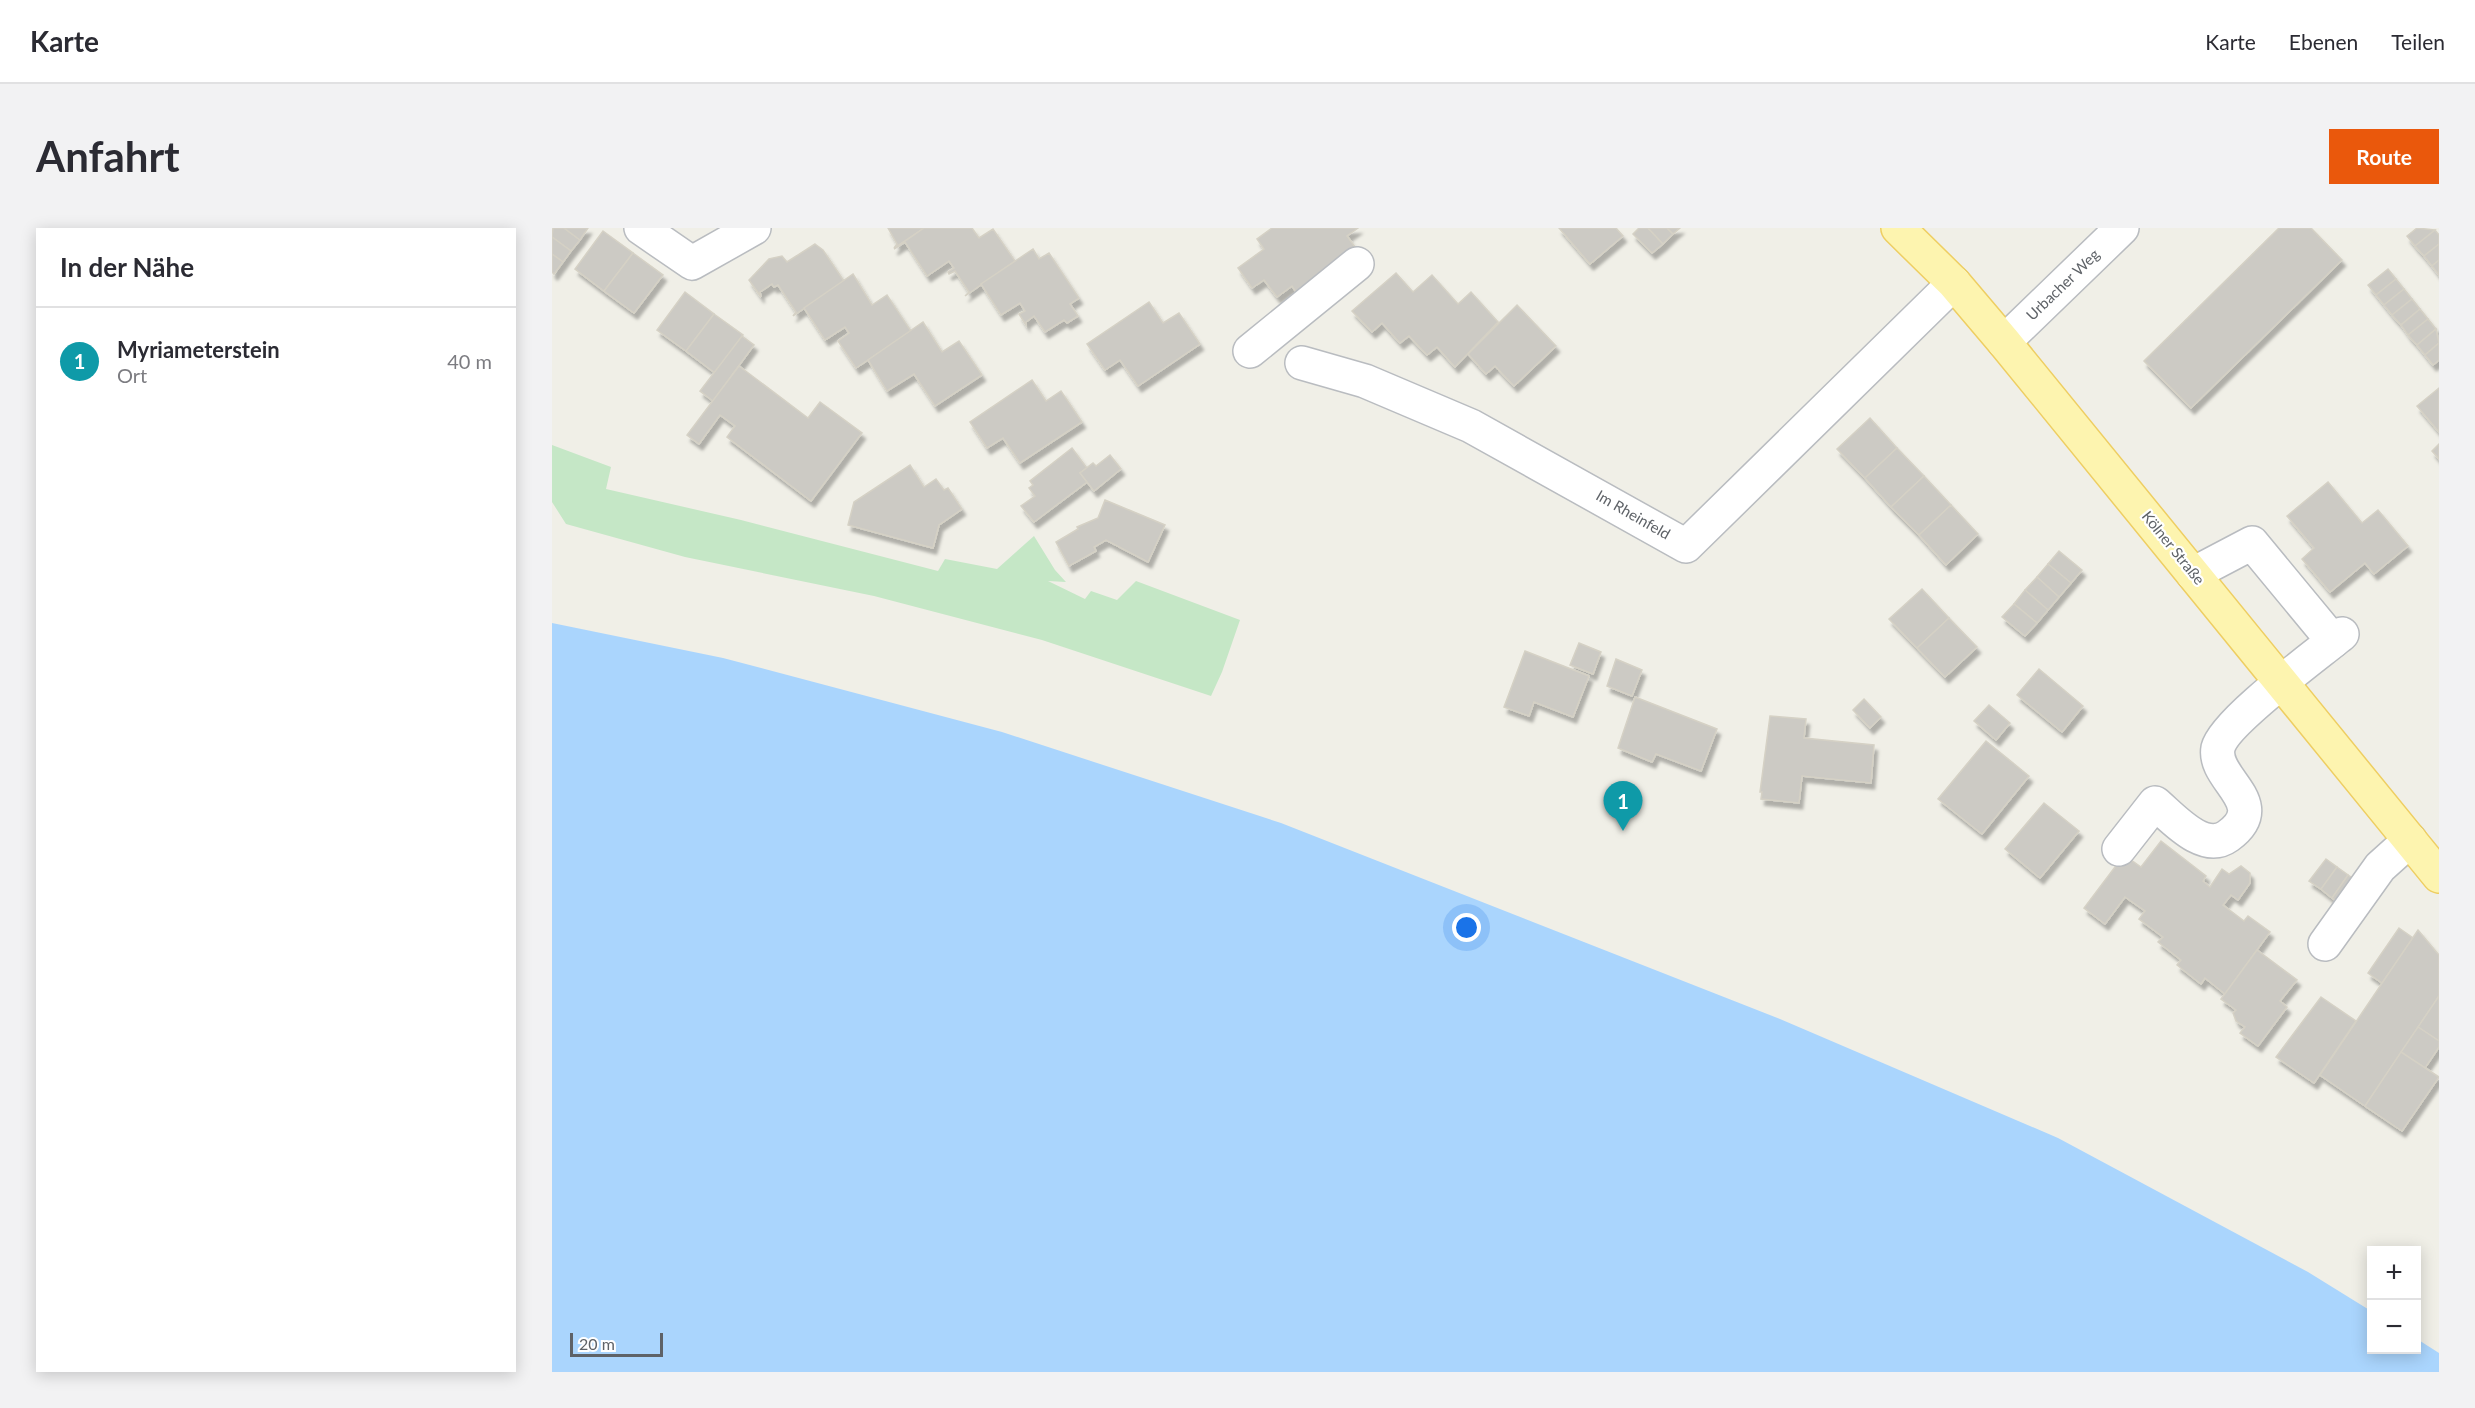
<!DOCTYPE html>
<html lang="de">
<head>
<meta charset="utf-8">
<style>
	body { margin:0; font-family:Lato,sans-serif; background:#f2f2f3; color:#2b2b33 }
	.controls { position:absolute; right:18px; bottom:18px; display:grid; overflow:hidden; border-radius:0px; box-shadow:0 3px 15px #0003 }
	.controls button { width:54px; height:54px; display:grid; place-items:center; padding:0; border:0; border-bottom:2px solid #e1e1e2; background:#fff; color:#2b2b33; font:30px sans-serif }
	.scale { position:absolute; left:18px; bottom:15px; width:93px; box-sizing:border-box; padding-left:6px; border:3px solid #5e6267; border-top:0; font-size:16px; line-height:21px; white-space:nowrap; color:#5e6267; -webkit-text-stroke:4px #fff; paint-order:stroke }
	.you { position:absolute; left:915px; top:700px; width:21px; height:21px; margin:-15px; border:4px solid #fff; border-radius:50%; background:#1a73e8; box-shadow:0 0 0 9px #1a73e833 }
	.badge { display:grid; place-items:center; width:39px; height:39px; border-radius:50%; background:#ea580c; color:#fff; font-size:20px; font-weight:700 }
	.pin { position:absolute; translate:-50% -50px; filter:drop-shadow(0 2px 3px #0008) }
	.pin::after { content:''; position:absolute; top:32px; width:21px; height:18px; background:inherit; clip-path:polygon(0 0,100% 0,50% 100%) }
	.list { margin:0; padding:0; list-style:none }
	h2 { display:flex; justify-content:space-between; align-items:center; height:78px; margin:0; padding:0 24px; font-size:26px }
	h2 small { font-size:20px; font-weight:400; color:#7c7c81 }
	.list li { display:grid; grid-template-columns:39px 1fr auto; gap:18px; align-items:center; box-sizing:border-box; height:108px; padding:0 24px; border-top:2px solid #e1e1e2 }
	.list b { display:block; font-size:22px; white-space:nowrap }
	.list p { margin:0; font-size:20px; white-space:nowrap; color:#7c7c81 }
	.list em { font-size:20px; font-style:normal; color:#7c7c81 }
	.map { position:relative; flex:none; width:1887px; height:1144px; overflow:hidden; border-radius:0px }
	header { display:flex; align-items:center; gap:36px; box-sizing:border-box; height:84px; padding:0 30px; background:#fff; border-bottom:2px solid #e1e1e2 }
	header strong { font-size:28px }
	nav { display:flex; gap:33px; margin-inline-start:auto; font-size:21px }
	.intro { display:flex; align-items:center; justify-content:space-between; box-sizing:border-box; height:144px; padding:0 36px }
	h1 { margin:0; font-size:42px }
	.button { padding:15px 27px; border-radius:0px; background:#ea580c; color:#fff; font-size:21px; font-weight:700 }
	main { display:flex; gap:36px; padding:0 36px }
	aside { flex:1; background:#fff; border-radius:0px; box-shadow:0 3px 15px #0003 }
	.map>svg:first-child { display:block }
	.green { fill:#c5e7c6 }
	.water { fill:#aad5fd }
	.building { fill:#cccac4; stroke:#d5d1c5; stroke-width:1.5; filter:url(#shadow) }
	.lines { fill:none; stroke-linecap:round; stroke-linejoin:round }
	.minor-casing { stroke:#b9bcc0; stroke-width:36 }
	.major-casing { stroke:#eece62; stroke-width:36 }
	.minor { stroke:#fff; stroke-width:33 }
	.major { stroke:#fdf4af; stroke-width:33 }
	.labels { text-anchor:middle; stroke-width:4.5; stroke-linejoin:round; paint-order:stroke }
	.street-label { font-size:15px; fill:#5e6267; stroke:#fff }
</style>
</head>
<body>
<header>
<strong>Karte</strong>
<nav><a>Karte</a><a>Ebenen</a><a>Teilen</a></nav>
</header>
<div class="intro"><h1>Anfahrt</h1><a class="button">Route</a></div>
<main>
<aside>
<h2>In der Nähe<small></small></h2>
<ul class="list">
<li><span class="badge" style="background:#0f9aa8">1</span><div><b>Myriameterstein</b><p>Ort</p></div><em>40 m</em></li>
</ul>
</aside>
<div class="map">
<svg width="1887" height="1144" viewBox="0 0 1887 1144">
	<defs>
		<filter id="shadow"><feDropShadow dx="3.5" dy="6" stdDeviation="1.5" flood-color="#0004"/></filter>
	</defs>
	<rect width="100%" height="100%" fill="#f0efe7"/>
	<polygon class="green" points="0,217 59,239 54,261 189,292 386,343 393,331 445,341 482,308 503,342 514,354 496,353 533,371 539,363 565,372 584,353 688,392 670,444 659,468 490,412 322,368 133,329 14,296 0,274"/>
	<polygon class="water" points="0,395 171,430 450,504 729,595 1228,791 1506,910 1756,1044 1819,1083 1820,1122 1864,1122 1865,1111 1887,1125 1887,1144 0,1144"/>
	<g class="building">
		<polygon points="1,0 12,0 28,12 19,23 0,9"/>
		<polygon points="12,0 36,0 28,12"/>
		<polygon points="336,0 372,0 342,20 345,16"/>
		<polygon points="372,0 420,0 427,10 441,1 463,33 413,68 417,64 403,43 397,46 396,44 402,40 397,33 375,48 353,14 342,21"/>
		<polygon points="720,0 806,0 795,8 806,23 780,35 770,43 773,47 746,67 740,58 725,69 712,52 700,60 686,40 712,21 705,11"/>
		<polygon points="1007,0 1064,0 1071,8 1038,36"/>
		<polygon points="1087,0 1096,0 1111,16 1100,25 1081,6"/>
		<polygon points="1096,0 1115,0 1121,6 1111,16"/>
		<polygon points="1115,0 1128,0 1121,6"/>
		<polygon points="1727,0 1759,0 1790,32 1639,180 1592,133"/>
		<polygon points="1865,0 1883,2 1863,18 1855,8"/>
		<polygon points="1883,2 1887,7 1887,16 1872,28 1863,18"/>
		<polygon points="51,3 81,25 52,63 23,41"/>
		<polygon points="0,9 19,23 11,34 0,26"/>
		<polygon points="263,16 271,22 292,53 241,88 244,84 226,57 222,59 220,56 208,64 209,69 197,52 217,31 230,28 235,34"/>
		<polygon points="1887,16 1887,32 1880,38 1872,28"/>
		<polygon points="481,21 487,31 497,25 527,70 518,76 526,88 515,95 512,92 493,104 482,88 474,94 474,97 467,86 473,83 468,75 449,87 429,56"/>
		<polygon points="81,25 111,47 82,85 52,63"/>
		<polygon points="0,26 11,34 2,46 0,44"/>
		<polygon points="1887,32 1887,47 1880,38"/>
		<polygon points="1836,41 1844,51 1824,67 1816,57"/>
		<polygon points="844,45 861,64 880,47 906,76 919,64 946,94 903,139 885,119 875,127 857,108 848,115 830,95 820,104 800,83"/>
		<polygon points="301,46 320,77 335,67 359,103 304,140 286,113 297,105 293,99 273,112 252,80"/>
		<polygon points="1844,51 1852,61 1832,77 1824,67"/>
		<polygon points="1852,61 1860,71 1840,87 1832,77"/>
		<polygon points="133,64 162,86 134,123 105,102"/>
		<polygon points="1860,71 1868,81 1849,97 1840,87"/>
		<polygon points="597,74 611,95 627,85 648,116 586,158 568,132 553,142 535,116"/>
		<polygon points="965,77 1004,118 962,158 943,138 934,146 916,126"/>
		<polygon points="1868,81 1876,91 1856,107 1849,97"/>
		<polygon points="162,86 191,107 163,145 134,123"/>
		<polygon points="1876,91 1884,101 1865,117 1856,107"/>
		<polygon points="371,94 390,124 407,113 430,147 383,178 362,146 335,163 316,132"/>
		<polygon points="1884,101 1887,115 1873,127 1865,117"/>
		<polygon points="190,108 202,117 161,173 148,163"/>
		<polygon points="1887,115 1887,132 1881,137 1873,127"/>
		<polygon points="187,138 256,190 268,174 310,205 259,273 175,209 183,198 168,187 147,216 135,207"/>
		<polygon points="480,152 494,173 509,163 530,194 468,235 451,210 435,220 418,194"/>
		<polygon points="1887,160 1887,204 1865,178"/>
		<polygon points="1318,190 1345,220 1313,250 1285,221"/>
		<polygon points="1887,216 1887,231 1880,223"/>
		<polygon points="520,220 535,240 528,245 535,254 482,294 469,278 483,268 477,260 481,257 478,253"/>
		<polygon points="1345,220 1372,248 1339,279 1313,250"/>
		<polygon points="558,227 569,241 542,263 528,245 541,235 544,238"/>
		<polygon points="358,237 372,259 384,251 392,262 396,260 410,281 387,297 381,320 296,297 302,274"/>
		<polygon points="1372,248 1399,277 1367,307 1339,279"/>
		<polygon points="1776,254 1810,295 1826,282 1856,318 1822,346 1813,335 1778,364 1750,331 1762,320 1735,288"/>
		<polygon points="553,272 613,297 596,334 554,312 542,319 544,323 517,338 504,314 526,301 525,299 546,290"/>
		<polygon points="1399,277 1426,306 1394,337 1367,307"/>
		<polygon points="1507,323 1530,342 1519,355 1496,336"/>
		<polygon points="1496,336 1519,355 1507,369 1485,349"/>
		<polygon points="1485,349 1507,369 1496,382 1473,362"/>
		<polygon points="1370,361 1397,390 1365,420 1337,391"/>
		<polygon points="1473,362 1496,382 1485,395 1462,376"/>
		<polygon points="1462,376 1485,395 1473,408 1450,389"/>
		<polygon points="1397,390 1425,419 1393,449 1365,420"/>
		<polygon points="1027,415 1049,424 1041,446 1018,437"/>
		<polygon points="973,423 1037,448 1021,489 982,474 977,488 952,479"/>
		<polygon points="1064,431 1090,442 1080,468 1055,458"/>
		<polygon points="1487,441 1531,478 1510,504 1465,467"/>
		<polygon points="1083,469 1165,501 1149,543 1104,526 1100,534 1066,520"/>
		<polygon points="1312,471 1329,489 1318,500 1301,482"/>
		<polygon points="1437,477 1458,495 1444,512 1422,493"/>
		<polygon points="1218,488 1254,491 1252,510 1322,517 1319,555 1250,548 1247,575 1209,571 1210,564 1208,564"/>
		<polygon points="1434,513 1477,548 1430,606 1386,571"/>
		<polygon points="1492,575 1527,603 1488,650 1453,621"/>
		<polygon points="1609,613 1654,648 1651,653 1658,659 1670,641 1677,646 1689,638 1698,645 1698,655 1686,672 1679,667 1671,677 1692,693 1696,688 1718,704 1673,766 1653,750 1649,756 1625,737 1629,732 1606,714 1611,709 1587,691 1593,683 1573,669 1553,696 1532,680 1572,627 1589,639"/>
		<polygon points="1774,631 1785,639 1769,661 1757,653"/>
		<polygon points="1785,639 1796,647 1780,670 1769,661"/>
		<polygon points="1796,647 1808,655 1792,678 1780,670"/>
		<polygon points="1847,700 1861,710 1830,755 1816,745"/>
		<polygon points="1866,702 1887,727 1887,768 1813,878 1768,847"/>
		<polygon points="1705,722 1745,752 1728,773 1735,779 1706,818 1688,805 1693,799 1684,793 1681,785 1684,782 1669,771"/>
		<polygon points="1887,768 1887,813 1866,799"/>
		<polygon points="1769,769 1804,793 1762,855 1724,829"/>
		<polygon points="1866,799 1887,813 1887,819 1873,840 1849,824"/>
		<polygon points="1849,824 1887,849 1850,903 1813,878"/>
	</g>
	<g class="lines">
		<g class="minor-casing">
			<g id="minor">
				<polyline points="89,0 140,35 202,0"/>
				<polyline points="1452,114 1570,0"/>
				<polyline points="698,123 805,36"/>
				<polyline points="750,135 813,153 919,198 1134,318 1402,55"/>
				<polyline points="1641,346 1700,315 1781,413"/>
				<path d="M1567 621 1603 575C1620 589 1651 626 1676 608 1721 575 1660 552 1666 520 1672 494 1766 426 1790 406"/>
				<polyline points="1773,716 1828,639 1858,612"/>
			</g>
		</g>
		<g class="major-casing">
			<polyline id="major" points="1346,0 1402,55 1452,114 1887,648"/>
		</g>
		<use href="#minor" class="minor"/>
		<use href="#major" class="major"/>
	</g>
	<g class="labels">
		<g class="street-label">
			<text transform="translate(1511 57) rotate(-44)" y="5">Urbacher Weg</text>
			<text transform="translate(1081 287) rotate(30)" y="5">Im Rheinfeld</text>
			<text transform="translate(1621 320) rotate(51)" y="5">Kölner Straße</text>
		</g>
	</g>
</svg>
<div class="controls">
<button>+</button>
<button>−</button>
</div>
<div class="scale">20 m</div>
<div class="you"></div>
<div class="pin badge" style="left:1071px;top:603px;background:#0f9aa8">1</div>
</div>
</main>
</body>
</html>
